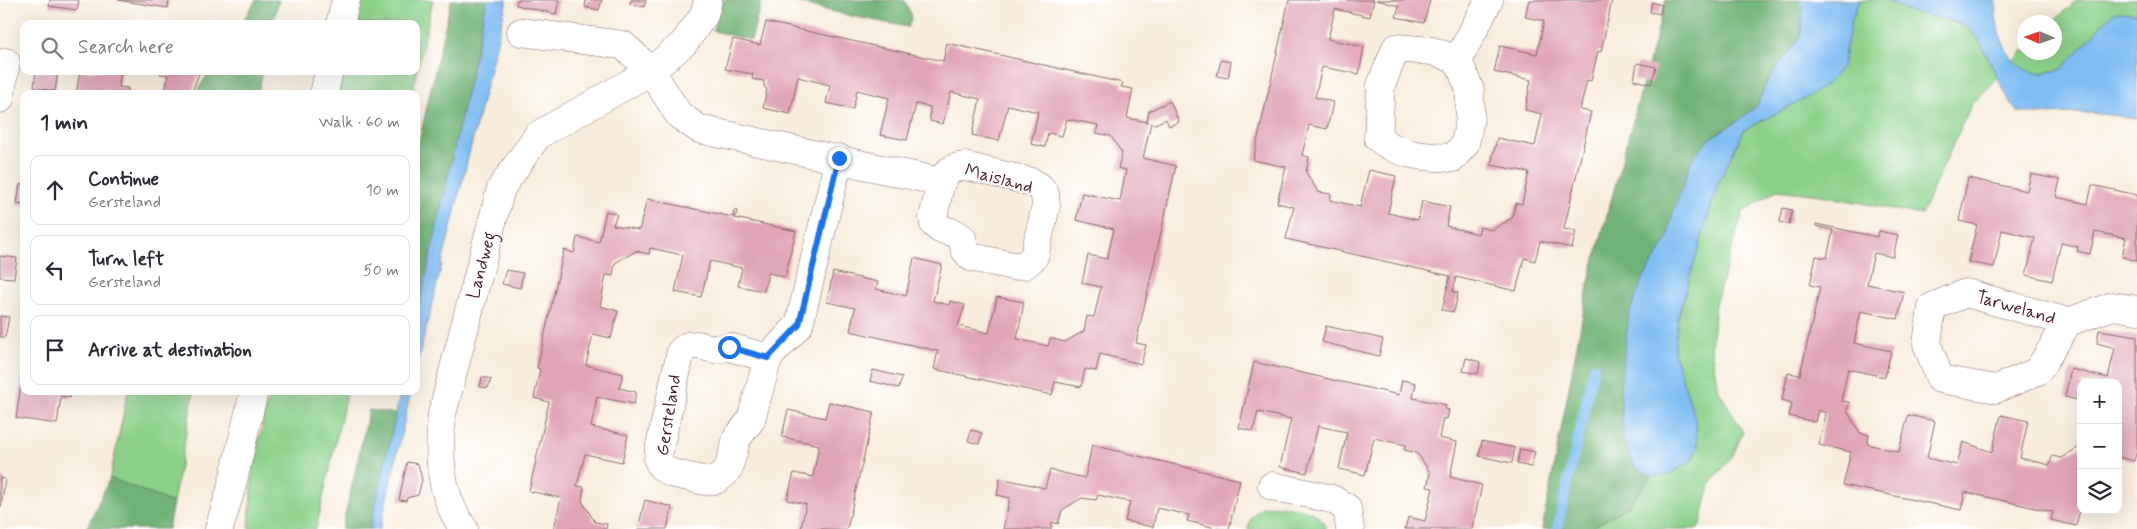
<!DOCTYPE html>
<html lang="en">
<head>
<meta charset="utf-8">
<style>
	body { margin:0; font-family:Mynerve,sans-serif; background:#f7f7f7; color:#2b2b33 }
	.controls { position:absolute; right:15px; bottom:15px; display:grid; overflow:hidden; border-radius:10px; box-shadow:0 5px 20px #0002 }
	.controls button { width:45px; height:45px; display:grid; place-items:center; padding:0; border:0; border-bottom:1px solid #e1e1e2; background:#fff; color:#2b2b33; font:25px sans-serif }
	.compass { position:absolute; left:2017px; top:15px; width:45px; height:45px; border-radius:50%; background:#fff; box-shadow:0 5px 20px #0002; rotate:272deg }
	.stop { position:absolute; width:15px; height:15px; margin:-11px; border:4px solid #1a73e8; border-radius:50%; background:#fff }
	.stop.end { background:#1a73e8; border-color:#fff; box-shadow:0 1px 5px #0008 }
	.list { margin:0; padding:0; list-style:none }
	h2 { display:flex; justify-content:space-between; align-items:center; height:65px; margin:0; padding:0 20px; font-size:21px }
	h2 small { font-size:16px; font-weight:400; color:#7c7c81 }
	.list li { display:grid; grid-template-columns:32px 1fr auto; gap:15px; align-items:center; box-sizing:border-box; height:70px; margin:0 10px 10px; padding:0 10px; border:1px solid #e1e1e2; border-radius:10px }
	.list b { display:block; font-size:19px; white-space:nowrap }
	.list p { margin:0; font-size:16px; white-space:nowrap; color:#7c7c81 }
	.list em { font-size:16px; font-style:normal; color:#7c7c81 }
	.icon { flex:none; width:28px; height:28px; fill:none; stroke:currentColor; stroke-width:2; stroke-linecap:round; stroke-linejoin:round }
	.map { position:relative; flex:none; width:2137px; height:529px; overflow:hidden }
	.search { position:absolute; background:#fff; box-shadow:0 5px 20px #0002; left:20px; top:20px; width:400px; height:55px; display:flex; align-items:center; gap:12px; box-sizing:border-box; padding:0 18px; border-radius:10px; color:#7c7c81; font-size:19px }
	.panel { position:absolute; background:#fff; box-shadow:0 5px 20px #0002; left:20px; top:90px; width:400px; height:305px; border-radius:10px }
	.map>svg:first-child { display:block }
	.green { fill:#8cd18a; stroke:#6b785a }
	.forest { fill:#71b376; stroke:#5e6950 }
	.water { fill:#7fbdf3; stroke:#646e8f }
	.lines { fill:none; stroke-linecap:round; stroke-linejoin:round }
	.stream { stroke:#7fbdf3; stroke-width:10 }
	.building { fill:#e1a5b8 }
	.minor-casing { stroke:#876769; stroke-width:29 }
	.major-casing { stroke:#876769; stroke-width:29 }
	.minor { stroke:#fff; stroke-width:28 }
	.major { stroke:#fff; stroke-width:28 }
	.route { stroke:#1a73e8; stroke-width:6 }
	.labels { text-anchor:middle; stroke-width:4; stroke-linejoin:round; paint-order:stroke }
	.street-label { font-size:18px; fill:#4a1f2b; stroke:#fff }
</style>
</head>
<body>
<div class="map">
<svg width="2137" height="529" viewBox="0 0 2137 529">
	<rect width="100%" height="100%" fill="#fff"/>
	<filter id="ink" filterUnits="userSpaceOnUse"><feTurbulence type="fractalNoise" baseFrequency=".02" numOctaves="2"/><feDisplacementMap in="SourceGraphic" scale="10" xChannelSelector="R" yChannelSelector="G"/><feConvolveMatrix kernelMatrix="1 2 1 2 8 2 1 2 1" color-interpolation-filters="sRGB"/></filter>
	<filter id="wash" filterUnits="userSpaceOnUse"><feTurbulence type="fractalNoise" baseFrequency=".0096" numOctaves="4" result="noise"/><feDisplacementMap in="SourceGraphic" scale="20" xChannelSelector="R" yChannelSelector="G"/><feGaussianBlur stdDeviation="1.12" result="paint"/><feColorMatrix in="noise" values="0 0 0 0 0 0 0 0 0 0 0 0 0 0 0 0 0 1.4 0 .05"/><feComposite in="paint" operator="in"/></filter>
	<g filter="url(#wash)">
		<rect width="100%" height="100%" fill="#f8eddc"/>
		<g class="green">
			<polygon points="357,0 433,0 412,94 336,94 341,71 416,71 416,24 352,24"/>
			<polygon points="1861,0 1886,0 1967,27 1979,40 1998,78 1971,105 1921,215 1821,195 1777,190 1743,212 1715,304 1711,349 1718,389 1743,432 1733,455 1710,485 1700,525 1698,529 1594,529 1595,526 1628,506 1651,476 1668,475 1690,462 1698,448 1695,419 1674,353 1678,317 1718,183 1744,130 1804,99 1842,67 1851,23 1856,7"/>
			<path d="M2077 0H2137V13L2114 12 2062 69C2046 73 2025 77 2014 61L2024 50V52H2054V22H2052Z"/>
			<polygon points="128,391 194,391 173,503 110,478"/>
			<polygon points="270,391 347,391 316,529 249,529 253,467"/>
			<path d="M1283 506C1301 509 1320 509 1326 529H1248L1251 517 1262 507Z"/>
		</g>
		<g class="forest">
			<polygon points="256,0 279,0 273,24 241,24"/>
			<polygon points="451,0 487,0 416,321 416,155"/>
			<polygon points="721,0 762,0 751,40 713,31"/>
			<polygon points="786,0 904,0 912,16 908,27 851,16"/>
			<polygon points="1666,0 1798,0 1803,7 1801,35 1765,85 1758,105 1738,121 1710,138 1671,219 1668,239 1642,280 1620,390 1624,440 1635,467 1651,476 1628,506 1595,526 1594,529 1542,529 1590,277"/>
			<polygon points="210,71 263,71 258,94 195,94"/>
			<polygon points="369,410 396,414 370,529 342,529"/>
			<polygon points="110,478 173,503 168,529 86,529"/>
		</g>
		<g class="water">
			<polygon points="487,0 507,0 416,369 416,321"/>
			<polygon points="1798,0 1861,0 1856,7 1851,23 1842,67 1826,85 1804,99 1744,130 1718,183 1678,317 1674,353 1695,419 1698,448 1690,462 1668,475 1651,476 1635,467 1624,440 1620,390 1629,314 1642,280 1668,239 1671,219 1692,159 1710,138 1738,121 1758,105 1765,85 1801,35 1803,7"/>
			<path d="M1886 0H1995C1994 25 2005 65 2032 72 2041 75 2053 71 2062 69L2114 12 2137 13V118L2091 113 2034 114 2018 111 2010 102 1979 40 1967 27 1952 21 1909 11Z"/>
			<polygon points="401,391 411,391 380,529 370,529"/>
		</g>
		<g class="lines">
			<polyline class="stream" points="1557,529 1594,367"/>
		</g>
		<g id="blocks">
			<g class="building">
				<polygon points="50,0 79,0 77,10 49,6"/>
				<polygon points="118,0 169,0 168,8"/>
				<polygon points="517,0 559,0 556,14 516,5"/>
				<polygon points="586,0 602,0 599,10 585,7"/>
				<polygon points="631,0 646,0 644,7 630,4"/>
				<polygon points="1289,0 1374,0 1370,17 1335,9 1328,39 1364,47 1359,74 1322,67 1315,97 1333,102 1330,116 1327,129 1309,125 1302,155 1309,157 1306,172 1318,192 1331,194 1330,200 1360,207 1369,170 1396,176 1388,213 1418,220 1422,201 1450,207 1446,226 1478,234 1480,227 1492,230 1512,218 1516,203 1522,204 1529,172 1491,165 1497,138 1535,146 1542,114 1525,110 1531,80 1494,72 1500,46 1537,54 1544,21 1525,17 1529,0 1612,0 1601,52 1598,51 1591,81 1587,80 1580,110 1591,112 1564,229 1576,231 1572,248 1540,241 1535,261 1524,258 1516,291 1456,277 1453,292 1458,293 1454,312 1442,310 1450,276 1286,239 1294,207 1277,203 1286,167 1253,160"/>
				<polygon points="1376,0 1430,0 1424,23 1396,17 1399,6"/>
				<polygon points="1652,2 1662,5 1660,14 1650,12"/>
				<polygon points="766,22 943,61 947,43 1123,83 1121,87 1133,89 1127,118 1147,122 1149,111 1170,101 1179,122 1169,126 1166,119 1155,124 1151,123 1143,158 1176,166 1136,343 1146,345 1141,364 1100,354 1096,371 1085,369 1081,387 1055,382 1052,395 934,369 938,351 850,331 855,308 827,302 833,272 878,282 876,289 906,296 914,258 942,265 933,301 949,305 950,301 965,305 958,326 989,333 997,297 1024,302 1017,339 1048,346 1050,338 1065,342 1084,331 1087,316 1094,317 1101,287 1082,283 1088,255 1107,259 1114,229 1076,220 1082,193 1120,201 1126,170 1118,168 1122,153 1111,136 1096,133 1098,125 1067,119 1062,136 1048,133 1045,147 1031,144 1038,112 1008,105 999,141 972,135 980,99 951,92 943,124 930,121 930,107 916,104 907,140 880,135 889,98 857,90 853,109 826,103 830,85 798,77 790,114 763,108 767,89 764,87 764,81 752,79 753,74 725,69 733,39 760,45"/>
				<polygon points="1221,60 1231,62 1228,78 1217,76"/>
				<polygon points="1637,63 1656,67 1651,84 1634,80"/>
				<polygon points="36,71 58,71 55,91 34,88"/>
				<polygon points="80,71 121,71 119,87 128,88 128,93 76,94"/>
				<polygon points="161,71 200,71 191,94 165,94 168,75 160,74"/>
				<polygon points="2031,174 2060,180 2056,197 2088,204 2092,185 2137,195 2137,261 2122,257 2126,238 2095,232 2090,254 2077,251 2078,247 2061,243 2052,281 2026,275 2035,238 2002,230 1994,267 1968,262 1977,225 1959,221 1968,178 2027,191"/>
				<polygon points="20,184 24,185 24,205 17,204"/>
				<polygon points="647,199 733,217 734,210 737,211 735,218 796,231 785,277 768,273 764,291 738,286 742,268 710,261 701,297 675,292 683,255 650,248 649,254 636,251 615,263 613,276 606,275 600,306 618,311 611,338 593,334 586,365 623,374 619,388 636,392 634,404 597,397 591,427 628,435 622,462 585,454 577,486 584,487 582,501 595,522 607,524 606,529 554,529 561,498 529,491 549,402 534,398 540,369 537,368 564,250 574,253 577,237 599,242 606,211 617,214 613,225 639,230"/>
				<polygon points="1783,208 1792,210 1789,224 1780,222"/>
				<polygon points="1816,224 1877,237 1879,231 1898,235 1893,257 1874,253 1867,284 1904,292 1898,319 1861,311 1854,343 1891,351 1885,377 1848,369 1841,401 1849,402 1847,411 1860,433 1869,435 1867,444 1899,452 1908,415 1935,421 1927,458 1957,465 1963,442 1992,452 2001,415 2028,421 2020,458 2050,465 2052,456 2061,458 2081,446 2081,506 2076,526 2051,520 2053,512 1965,492 1961,510 1843,485 1851,452 1819,445 1826,413 1818,410 1815,422 1789,416 1792,403 1782,400 1788,373 1800,375 1820,287 1810,285 1816,256 1827,258 1833,230 1816,226"/>
				<polygon points="0,256 17,258 14,278 0,277"/>
				<polygon points="506,270 523,273 520,288 502,284"/>
				<polygon points="0,316 9,317 5,337 0,337"/>
				<polygon points="1326,326 1383,339 1379,356 1322,342"/>
				<polygon points="2099,330 2137,336 2137,450 2134,461 2118,457 2118,383 2081,383 2081,401 2065,397 2071,369 2108,378 2115,348 2097,343"/>
				<polygon points="1466,358 1480,362 1478,374 1463,371"/>
				<polygon points="1254,362 1399,395 1402,380 1416,383 1413,398 1446,405 1445,409 1449,410 1447,419 1443,418 1439,438 1457,442 1450,477 1482,485 1472,529 1405,529 1408,517 1425,521 1433,488 1427,487 1430,473 1424,463 1417,453 1404,450 1406,445 1374,438 1365,475 1353,472 1339,469 1347,432 1318,426 1307,473 1280,467 1291,419 1258,412 1253,431 1239,428"/>
				<polygon points="873,370 902,377 899,388 870,381"/>
				<polygon points="23,371 24,391 71,393 70,398 61,396 57,424 16,418"/>
				<polygon points="482,377 491,379 488,388 480,387"/>
				<polygon points="829,402 874,412 847,529 801,529 806,504 787,500 794,473 813,477 819,445 782,437 785,423 788,410 825,418"/>
				<polygon points="971,430 982,433 979,444 968,441"/>
				<polygon points="1482,441 1515,448 1512,463 1479,456"/>
				<polygon points="1092,445 1240,480 1229,529 1220,529 1187,521 1189,515 1157,508 1153,527 1125,521 1130,502 1098,495 1096,500 1082,498 1062,510 1058,524 1052,522 1051,529 1003,529 1010,498 997,495 1000,478 1045,488 1050,470 1085,478"/>
				<polygon points="1520,449 1535,452 1531,467 1517,464"/>
				<polygon points="407,462 418,464 422,480 418,495 407,498 406,501 399,500"/>
				<polygon points="0,478 5,479 1,507 0,506"/>
				<polygon points="645,500 672,507 667,529 638,529"/>
			</g>
		</g>
	</g>
	<g filter="url(#ink)">
		<use href="#blocks" fill-opacity="0" stroke="#876769" stroke-width="1"/>
		<g class="lines">
			<g class="minor-casing">
				<g id="minor">
					<path d="M521 32 623 45 651 71 679 115 699 129 941 182C947 171 952 167 965 166L1032 182 1040 187 1045 194 1046 206 1034 257 1025 265 1013 266 971 257 965 250 962 238 955 233 940 229 934 224 933 218 941 182"/>
					<path d="M1458 60 1432 51 1396 48 1381 85 1378 138C1399 156 1426 157 1453 158L1465 144 1470 118V90L1458 60 1489 0"/>
					<polyline points="0,99 6,62"/>
					<polyline points="2068,322 2038,371 1996,389 1940,379 1927,344 1932,307 1966,293 2068,322 2113,306 2137,310"/>
					<polyline points="768,358 729,347 714,349 698,345 688,346 681,351 659,450 658,460 662,467 671,473 706,481 716,480 724,474 729,467 737,438 751,420 768,358 799,325 839,158"/>
					<polyline points="1272,486 1332,499 1347,508 1350,529"/>
					<path d="M464 529C439 495 438 454 442 414L501 188 538 135 651 71 684 43 704 15 708 0"/>
				</g>
			</g>
			<g class="major-casing">
				<g id="major">
					<polyline points="340,24 346,0"/>
					<polyline points="324,94 329,71"/>
					<polyline points="219,529 231,489 254,391"/>
				</g>
			</g>
			<use href="#minor" class="minor"/>
			<use href="#major" class="major"/>
		</g>
	</g>
	<g class="lines" filter="url(#ink)">
		<polyline class="route" points="729,347 768,358 799,325 839,158"/>
	</g>
	<g class="labels">
		<g class="street-label">
			<text transform="translate(999 178) rotate(15)" y="6">Maisland</text>
			<text transform="translate(481 265) rotate(-75)" y="6">Landweg</text>
			<text transform="translate(2016 307) rotate(16)" y="6">Tarweland</text>
			<text transform="translate(668 415) rotate(-81)" y="6">Gersteland</text>
		</g>
	</g>
</svg>
<div class="controls">
<button>+</button>
<button>−</button>
<button><svg class="icon" aria-label="layers" viewBox="0 0 24 24"><path d="M12 4l9 5-9 5-9-5zM3 14l9 5 9-5"/></svg></button>
</div>
<svg class="compass" viewBox="-18 -18 36 36"><path d="M0-13l5 13h-10z" fill="#e53935"/><path d="M0 13l5-13h-10z" fill="#7c7c81"/></svg>
<div class="stop" style="left:729px;top:347px"></div>
<div class="stop end" style="left:839px;top:158px"></div>
<div class="search"><svg class="icon" aria-label="search" viewBox="0 0 24 24"><circle cx="10" cy="10" r="6"/><path d="M15 15l6 6"/></svg>Search here</div>
<section class="panel">
<h2>1 min<small>Walk · 60 m</small></h2>
<ul class="list">
<li><svg class="icon" aria-label="ahead" viewBox="0 0 24 24"><path d="M12 20V5M6 11l6-6 6 6"/></svg><div><b>Continue</b><p>Gersteland</p></div><em>10 m</em></li>
<li><svg class="icon" aria-label="left" viewBox="0 0 24 24"><path d="M17 20v-9H6M10 6l-5 5 5 5"/></svg><div><b>Turn left</b><p>Gersteland</p></div><em>50 m</em></li>
<li><svg class="icon" aria-label="arrive" viewBox="0 0 24 24"><path d="M6 21V4h12l-3 4 3 4H6"/></svg><div><b>Arrive at destination</b></div></li>
</ul>
</section>
</div>
</body>
</html>
